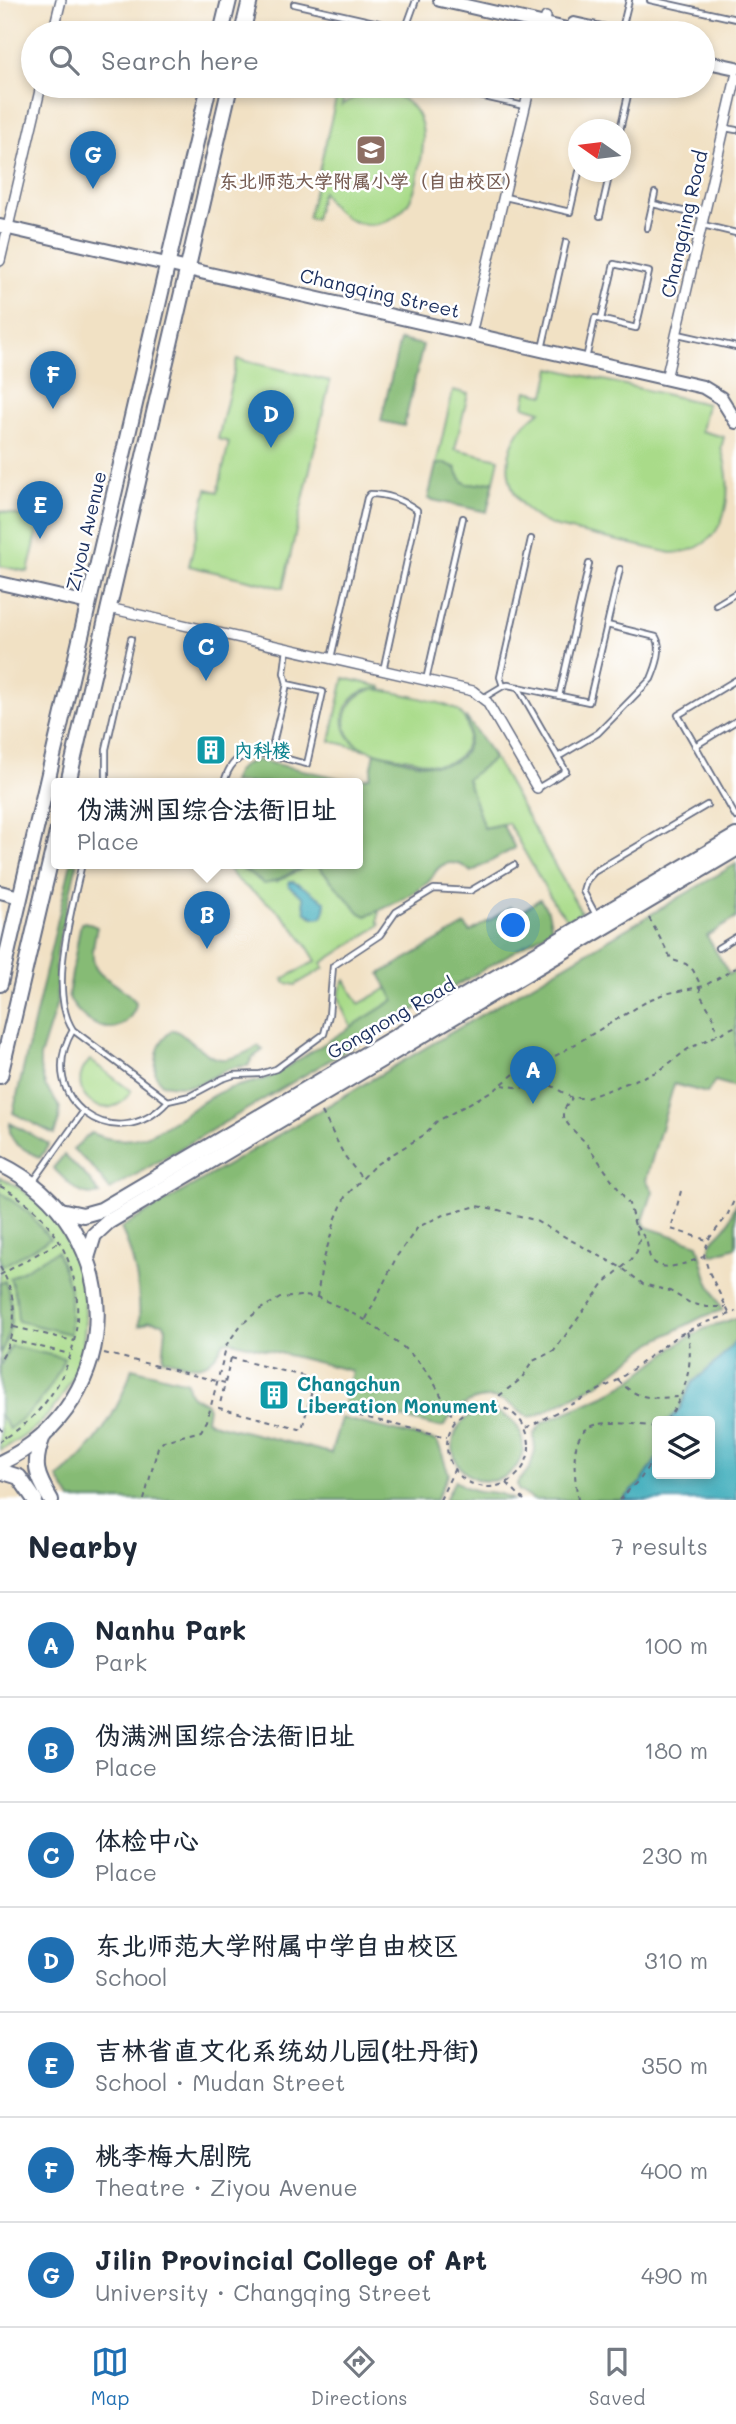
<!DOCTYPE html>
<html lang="en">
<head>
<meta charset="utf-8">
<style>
	body { margin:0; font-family:Mali,"LXGW WenKai TC",sans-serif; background:#f2f2f3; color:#1f2937 }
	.controls { position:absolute; right:21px; bottom:21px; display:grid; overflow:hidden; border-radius:7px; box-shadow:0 4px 10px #0003 }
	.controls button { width:63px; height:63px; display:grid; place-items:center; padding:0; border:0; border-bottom:2px solid #e0e1e3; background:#fff; color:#1f2937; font:35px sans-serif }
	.compass { position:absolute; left:568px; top:119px; width:63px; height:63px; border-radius:50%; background:#fff; box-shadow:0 4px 10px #0003; rotate:284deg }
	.you { position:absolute; left:514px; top:926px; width:24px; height:24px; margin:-18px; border:5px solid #fff; border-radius:50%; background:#1a73e8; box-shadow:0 0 0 10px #1a73e833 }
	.badge { display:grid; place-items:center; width:46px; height:46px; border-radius:50%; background:#1f6fb2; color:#fff; font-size:23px; font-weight:700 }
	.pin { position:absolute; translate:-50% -58px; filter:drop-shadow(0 2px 4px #0008) }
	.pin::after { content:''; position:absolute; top:37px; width:24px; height:21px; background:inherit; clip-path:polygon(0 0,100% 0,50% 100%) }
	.popup { position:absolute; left:51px; top:778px; width:312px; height:91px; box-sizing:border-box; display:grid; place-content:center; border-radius:7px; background:#fff; filter:drop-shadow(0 2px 5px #0005); font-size:23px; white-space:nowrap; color:#747a83 }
	.popup b { font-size:26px; color:#1f2937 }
	.popup::after { content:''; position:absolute; left:50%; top:100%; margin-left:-14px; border:14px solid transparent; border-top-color:#fff }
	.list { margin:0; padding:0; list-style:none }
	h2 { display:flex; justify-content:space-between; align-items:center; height:91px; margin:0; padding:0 28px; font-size:30px }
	h2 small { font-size:23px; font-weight:400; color:#747a83 }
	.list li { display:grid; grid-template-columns:46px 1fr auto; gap:21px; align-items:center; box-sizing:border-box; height:105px; padding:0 28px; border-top:2px solid #e0e1e3 }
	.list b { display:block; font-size:26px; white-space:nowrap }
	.list p { margin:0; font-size:23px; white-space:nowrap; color:#747a83 }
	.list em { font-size:23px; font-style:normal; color:#747a83 }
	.icon { flex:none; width:38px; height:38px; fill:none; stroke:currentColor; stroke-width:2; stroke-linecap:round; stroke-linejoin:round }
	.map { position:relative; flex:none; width:736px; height:1500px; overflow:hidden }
	.search { position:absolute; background:#fff; box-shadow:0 4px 10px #0003; left:21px; right:21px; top:21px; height:77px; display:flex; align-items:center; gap:18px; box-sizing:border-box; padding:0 24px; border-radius:38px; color:#747a83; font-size:26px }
	.sheet { height:826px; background:#fff }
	nav { display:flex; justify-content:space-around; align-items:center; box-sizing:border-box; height:98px; border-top:2px solid #e0e1e3; background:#fff; font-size:19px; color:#747a83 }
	nav a { display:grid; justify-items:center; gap:4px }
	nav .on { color:#1f6fb2 }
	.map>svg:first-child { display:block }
	.green { fill:#a9db89; stroke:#628574; stroke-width:2; fill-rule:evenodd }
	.forest { fill:#86bb75; stroke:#50756a; stroke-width:2 }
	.water { fill:#3fadbc; stroke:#2d6e8d; stroke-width:2 }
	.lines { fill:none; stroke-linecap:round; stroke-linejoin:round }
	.lane-casing { stroke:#666d82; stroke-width:8 }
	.street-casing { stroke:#666d82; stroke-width:12 }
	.secondary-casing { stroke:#666d82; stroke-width:16 }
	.primary-casing { stroke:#666d82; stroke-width:18 }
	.path { stroke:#666d82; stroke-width:2; stroke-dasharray:5 5; stroke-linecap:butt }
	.lane { stroke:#fff; stroke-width:4.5 }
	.street { stroke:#fff; stroke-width:9 }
	.secondary { stroke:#fff; stroke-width:12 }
	.primary { stroke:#fff; stroke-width:14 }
	.labels { text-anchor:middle; stroke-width:5; stroke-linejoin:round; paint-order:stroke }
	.education-label { font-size:19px; font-weight:bold; fill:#785e54; stroke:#fff }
	.street-label { font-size:19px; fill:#1b2f5e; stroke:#fff }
	.culture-label { font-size:19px; font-weight:bold; fill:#0d838f; stroke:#fff; text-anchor:start }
</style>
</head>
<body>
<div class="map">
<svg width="736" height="1500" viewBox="0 0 736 1500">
	<rect width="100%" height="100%" fill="#fff"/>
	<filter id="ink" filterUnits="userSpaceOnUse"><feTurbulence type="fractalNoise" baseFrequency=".0143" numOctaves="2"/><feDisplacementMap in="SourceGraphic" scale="14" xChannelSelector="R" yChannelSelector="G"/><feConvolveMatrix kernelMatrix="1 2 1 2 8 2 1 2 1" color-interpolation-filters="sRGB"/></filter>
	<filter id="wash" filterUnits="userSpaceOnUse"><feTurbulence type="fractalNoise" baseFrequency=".00686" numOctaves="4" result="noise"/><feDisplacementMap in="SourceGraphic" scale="28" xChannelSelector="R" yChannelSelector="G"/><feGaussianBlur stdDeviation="1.57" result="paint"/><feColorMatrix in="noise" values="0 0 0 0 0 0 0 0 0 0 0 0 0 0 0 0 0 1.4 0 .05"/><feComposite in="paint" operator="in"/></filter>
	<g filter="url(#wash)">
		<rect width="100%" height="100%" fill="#f1e1c4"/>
		<g class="green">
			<path d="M339 86H346L342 105C359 93 377 87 397 96 429 111 425 143 419 171 416 186 413 200 402 210 374 238 339 222 322 192L315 219 308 218Z"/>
			<polygon points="237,359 330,381 283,588 189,566 207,489 218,492 229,442 218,439"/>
			<path d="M551 368 707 404 701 431 724 437 721 448C736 493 728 552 671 553L557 527C500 510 491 442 541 411L524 406 527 391 545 395Z"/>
			<path d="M453 390 468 394 455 449 499 459 494 481C474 485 463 491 456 468L436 465Z"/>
			<polygon points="0,511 40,521 28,572 0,566"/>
			<path d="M344 678 382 687V689C341 685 328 736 367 750L330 741Z"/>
			<path d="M374 689C390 691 446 702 458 711 475 726 470 756 447 763 437 767 426 763 415 760 398 756 373 755 358 745 333 727 348 694 374 689Z"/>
			<polygon points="492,754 581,912 568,920 555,905 508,823 484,828 467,779 492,760"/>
			<path d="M226 863H236L244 871 276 882 309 865 318 866 360 913 366 916 379 911 378 920 380 925 322 963 324 968 295 985 286 983 283 979 316 961C306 943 294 926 279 912 263 896 232 883 226 863ZM292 881 322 900 318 918C304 917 305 908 303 897L289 886V883Z"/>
			<path d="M345 980 359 1004 388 988 395 999 351 1027C344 1011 333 996 345 980Z"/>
			<path d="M90 1060 131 1091C109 1130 59 1092 90 1060Z"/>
			<path d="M0 1177C112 1231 115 1397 0 1450Z"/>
		</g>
		<g class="forest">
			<polygon points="400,340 423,345 404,426 381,421"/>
			<path d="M445 463 456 468C462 491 475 484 494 481L487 512 428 499 436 465Z"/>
			<path d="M466 717 492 754V760L467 779 484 828 502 824 515 848 471 872C464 865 455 861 445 864 434 868 434 878 426 884 411 896 384 909 366 916L360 913 318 866C298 864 283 881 264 884L236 863H358V783H232C236 769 243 763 257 760L352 781 370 777 375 752C403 759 465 784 469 737 470 730 467 722 466 717Z"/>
			<polygon points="71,863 77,863 58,944 56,961 57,1003 40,1057 40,1067 45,1085 60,1108 59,1120 54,1134 13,1113"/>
			<path d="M736 864V918L707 936 729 974 736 970V1087L715 1081 707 1093 674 1084 646 1180 653 1191 643 1221 646 1227 698 1244 707 1279 723 1310 702 1317 653 1342 598 1384 538 1415 530 1417C521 1413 515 1406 506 1402 481 1391 457 1404 444 1426L439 1427 344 1404 352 1371 231 1341 224 1342C207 1375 194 1366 163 1359L166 1328 163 1323 150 1321 139 1326C141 1293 135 1258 121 1228Z"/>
			<path d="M540 899 548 911 552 929 110 1190 94 1169 73 1149 91 1133C145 1156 174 1116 218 1093 236 1084 256 1084 274 1075L394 1000 380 974 465 925 470 932 511 907 516 915Z"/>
			<path d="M85 922 97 927C83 985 106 968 136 1002 136 1008 134 1011 130 1017 111 1043 78 1018 68 996L80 927 81 923Z"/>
			<path d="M173 1030 177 1031C213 1057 215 1071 258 1046L263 1050 252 1058 248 1066C229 1065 218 1075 201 1083 189 1088 174 1086 162 1084L155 1074C156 1057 157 1040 173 1030Z"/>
			<path d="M10 1123 49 1144 40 1158C24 1148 7 1145 10 1123Z"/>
			<path d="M64 1155 86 1176 100 1194C78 1199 68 1181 53 1168Z"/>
			<polygon points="0,1192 29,1213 50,1239 3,1266 0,1261"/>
			<path d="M736 1204V1247L715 1254H711C706 1240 720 1236 727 1225 731 1219 732 1211 736 1204Z"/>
			<polygon points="57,1251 70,1289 70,1334 18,1321 16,1297 10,1278"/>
			<path d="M5 1281C15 1306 13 1331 0 1354V1284Z"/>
			<polygon points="736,1318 736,1340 719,1360 692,1383 679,1410 669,1421 657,1421 657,1458 643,1480 623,1500 534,1500 518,1490 517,1483 530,1468 535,1450 534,1435 542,1423 604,1396 632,1380 679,1343 704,1329"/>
			<path d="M11 1346 64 1358C54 1388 34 1411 9 1429L0 1414V1366Z"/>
			<path d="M132 1368 187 1382C188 1396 193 1398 205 1402L208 1408 206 1419 211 1423 331 1453 341 1418 436 1441C443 1449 443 1463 449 1473L436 1500H71L58 1478C94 1449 119 1412 132 1368Z"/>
			<circle cx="488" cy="1446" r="35"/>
			<path d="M455 1480C479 1499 493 1486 513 1500H445Z"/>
		</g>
		<g class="water">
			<path d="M290 881C303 884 313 895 325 901V910L322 917 316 918 306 913 303 897 289 886Z"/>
			<polygon points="736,1340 736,1500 623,1500 643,1480 657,1458 657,1474 710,1474 710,1421 669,1421 679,1410 692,1383 719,1360"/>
		</g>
	</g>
	<g filter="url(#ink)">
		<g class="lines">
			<g class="lane-casing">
				<g id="lane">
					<polyline points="650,0 736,19"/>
					<polyline points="294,4 405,29"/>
					<polyline points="404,33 416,0"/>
					<polyline points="621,33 629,0"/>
					<polyline points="436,86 524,106"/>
					<polyline points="725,128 736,130"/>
					<polyline points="620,130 630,86"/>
					<polyline points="505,197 570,212 579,172"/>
					<polyline points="653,204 703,216"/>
					<polyline points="600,216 610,172"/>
					<polyline points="703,225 736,233"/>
					<polyline points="647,228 655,193"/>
					<polyline points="678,334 736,347"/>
					<polyline points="542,349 566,242"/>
					<polyline points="586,359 595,318 636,328 649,272 614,264 601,319"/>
					<polyline points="716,605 736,593"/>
					<path d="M331 658 367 498 370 494C388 494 403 500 417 510V514L383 671"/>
					<polyline points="426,680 463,518"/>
					<polyline points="736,680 678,715 736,817"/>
					<polyline points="287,684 284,673 287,649"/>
					<polyline points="503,686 500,677 531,539"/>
					<polyline points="518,687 566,771 538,788"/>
					<polyline points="559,696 589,564"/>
					<polyline points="483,698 503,686 508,685 589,702 620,569"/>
					<polyline points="695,746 736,721"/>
					<path d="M558 757 598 733 651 679C656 667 663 649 656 637L607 625"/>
					<polyline points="106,783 106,749 131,639"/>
					<path d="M224 783C235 738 273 756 307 764L323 692 287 684 270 756"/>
					<polyline points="596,915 583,891 586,881 594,872 707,805"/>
					<polyline points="718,948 736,937"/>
					<path d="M73 1030C32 1098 115 1160 168 1101L73 1030C47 991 73 906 82 863"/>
					<polyline points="168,1101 190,1096 222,1079 234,1075 260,1074 276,1069 324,1034 329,1015 333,966 380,935 396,912 434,889 470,891 514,865"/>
					<polyline points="33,1182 83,1112"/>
				</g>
			</g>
			<g class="street-casing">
				<g id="street">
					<polyline points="53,33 61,0"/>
					<polyline points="542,33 546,17"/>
					<polyline points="0,261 41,86"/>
					<polyline points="471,334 530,86"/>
					<polyline points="666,379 736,77"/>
					<polyline points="109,608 473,691 487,702 537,788"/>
				</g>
			</g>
			<g class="secondary-casing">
				<g id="secondary">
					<polyline points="440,0 584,33"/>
					<polyline points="574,24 615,33"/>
					<polyline points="703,61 736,68"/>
					<polyline points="0,226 703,387 721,398 736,422"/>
					<polyline points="0,583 88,603"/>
					<polyline points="0,892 20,897"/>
				</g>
			</g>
			<g class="primary-casing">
				<g id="primary">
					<polyline points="221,33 229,0"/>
					<polyline points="242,33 250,0"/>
					<polyline points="68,783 230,86"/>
					<polyline points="0,984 209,86"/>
					<polyline points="0,1076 57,833"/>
					<path d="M0 1164C128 1226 130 1402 0 1463"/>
					<polyline points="60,1210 83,1215 101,1210 736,836"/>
					<polyline points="87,1258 94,1235 108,1222 736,849"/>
					<path d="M43 1436C32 1465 36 1475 51 1500"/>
					<polyline points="0,1471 19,1477 35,1500"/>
				</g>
			</g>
			<g class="path">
				<polyline points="649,918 672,960 686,964 693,970 699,982 701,996 713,1016 717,1034"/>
				<polyline points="502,1085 521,1088 542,1082 549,1084 572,1098 587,1098 659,1071 688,1049 736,1026"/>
				<polyline points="322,1112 344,1155 360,1176"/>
				<path d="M0 1186C106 1240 100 1385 0 1441"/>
				<polyline points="681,1191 671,1229 707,1240"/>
				<path d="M636 1226C639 1230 643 1235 646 1240 648 1245 648 1252 650 1257 660 1276 688 1262 703 1257"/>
				<path d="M0 1267C18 1297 19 1330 0 1360"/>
				<polyline points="0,1275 57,1243"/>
				<polyline points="317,1297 322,1265 336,1218 345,1197 375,1165 424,1135 436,1122 497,1088 514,1074 557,1055 651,999 664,994 704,986 736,968"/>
				<polyline points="729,1313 709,1272 704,1256 708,1240 727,1216 736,1196"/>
				<polyline points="366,1319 397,1256 418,1227 441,1216 477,1206 495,1209 534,1220 622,1268 643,1284 670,1291 690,1303 707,1307 726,1307"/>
				<polyline points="14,1327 74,1341"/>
				<polyline points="11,1340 70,1354"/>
				<polyline points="104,1353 225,1383"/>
				<polygon points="231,1358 315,1379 302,1429 219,1408"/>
				<path d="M618 1380C638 1401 652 1398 680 1397"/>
				<polyline points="310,1404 447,1437"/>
				<polyline points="495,1405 500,1395 521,1379 533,1361 554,1351 604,1283 631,1260 637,1251 639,1240 629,1204 586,1143 570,1127 563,1117 563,1111 572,1098"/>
				<circle cx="488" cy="1446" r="41"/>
				<path d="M666 1421C685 1397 695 1362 687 1331"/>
				<polyline points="0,1427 6,1438"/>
				<polyline points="526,1428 618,1380 677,1336 702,1324 736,1312"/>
				<polyline points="507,1483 524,1500"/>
				<polyline points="144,1500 158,1447 164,1441 201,1431 207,1421 227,1344 241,1325 259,1310 280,1298 300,1296 317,1297 342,1308 365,1320 403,1347 417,1360 432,1379 455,1421"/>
				<polyline points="440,1500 454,1470"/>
				<path d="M578 1500C566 1420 584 1417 657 1427"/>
				<polyline points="619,1500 641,1478 657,1452"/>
			</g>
			<use href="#lane" class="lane"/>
			<use href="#street" class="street"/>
			<use href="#secondary" class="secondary"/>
			<use href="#primary" class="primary"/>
		</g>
	</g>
	<defs>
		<g id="school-square" transform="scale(1.575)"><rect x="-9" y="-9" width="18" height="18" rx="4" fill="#8d6e63" stroke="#fff"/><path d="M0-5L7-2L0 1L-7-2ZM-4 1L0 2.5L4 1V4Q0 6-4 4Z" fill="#fff"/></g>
		<g id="building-square" transform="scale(1.575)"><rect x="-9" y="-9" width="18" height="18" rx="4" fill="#0f9aa8" stroke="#fff"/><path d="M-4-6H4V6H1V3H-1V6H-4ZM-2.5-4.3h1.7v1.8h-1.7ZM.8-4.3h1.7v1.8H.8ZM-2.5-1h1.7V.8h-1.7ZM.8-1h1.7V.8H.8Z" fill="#fff"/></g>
	</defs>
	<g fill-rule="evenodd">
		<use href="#school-square" x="371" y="150"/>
		<use href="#building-square" x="211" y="750"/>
		<use href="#building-square" x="274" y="1395"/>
	</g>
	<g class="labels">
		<g class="education-label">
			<text x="371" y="188">东北师范大学附属小学（自由校区）</text>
		</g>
		<g class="street-label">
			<text transform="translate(684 224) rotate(-77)" y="7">Changqing Road</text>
			<text transform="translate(380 293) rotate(13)" y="7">Changqing Street</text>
			<text transform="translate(86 531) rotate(-77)" y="7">Ziyou Avenue</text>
			<text transform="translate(391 1018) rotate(-30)" y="7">Gongnong Road</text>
		</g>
		<g class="culture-label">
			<text x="234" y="757">内科楼</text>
			<text x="297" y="1391">Changchun<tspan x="297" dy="22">Liberation Monument</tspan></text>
		</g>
	</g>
</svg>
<div class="controls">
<button><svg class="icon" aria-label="layers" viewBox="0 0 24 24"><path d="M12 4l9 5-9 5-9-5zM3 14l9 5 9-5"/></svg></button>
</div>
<svg class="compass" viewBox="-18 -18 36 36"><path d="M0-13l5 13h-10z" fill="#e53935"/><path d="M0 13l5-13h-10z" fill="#747a83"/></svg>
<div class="you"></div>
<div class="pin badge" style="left:533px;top:1104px">A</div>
<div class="pin badge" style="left:207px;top:949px">B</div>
<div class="popup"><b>伪满洲国综合法衙旧址</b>Place</div>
<div class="pin badge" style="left:206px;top:681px">C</div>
<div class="pin badge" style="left:271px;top:448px">D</div>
<div class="pin badge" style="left:40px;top:539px">E</div>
<div class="pin badge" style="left:53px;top:409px">F</div>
<div class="pin badge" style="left:93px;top:189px">G</div>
<div class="search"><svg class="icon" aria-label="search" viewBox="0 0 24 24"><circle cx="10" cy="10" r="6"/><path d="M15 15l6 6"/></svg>Search here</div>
</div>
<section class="sheet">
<h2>Nearby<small>7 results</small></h2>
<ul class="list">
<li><span class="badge">A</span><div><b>Nanhu Park</b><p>Park</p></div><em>100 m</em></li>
<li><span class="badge">B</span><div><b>伪满洲国综合法衙旧址</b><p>Place</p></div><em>180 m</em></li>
<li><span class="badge">C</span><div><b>体检中心</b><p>Place</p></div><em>230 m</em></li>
<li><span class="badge">D</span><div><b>东北师范大学附属中学自由校区</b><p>School</p></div><em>310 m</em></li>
<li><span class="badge">E</span><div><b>吉林省直文化系统幼儿园(牡丹街)</b><p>School · Mudan Street</p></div><em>350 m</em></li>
<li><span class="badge">F</span><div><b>桃李梅大剧院</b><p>Theatre · Ziyou Avenue</p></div><em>400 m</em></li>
<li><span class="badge">G</span><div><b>Jilin Provincial College of Art</b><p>University · Changqing Street</p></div><em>490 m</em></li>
</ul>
</section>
<nav>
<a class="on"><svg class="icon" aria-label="map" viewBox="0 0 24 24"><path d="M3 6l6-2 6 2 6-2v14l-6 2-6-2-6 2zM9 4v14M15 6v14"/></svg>Map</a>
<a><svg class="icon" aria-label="directions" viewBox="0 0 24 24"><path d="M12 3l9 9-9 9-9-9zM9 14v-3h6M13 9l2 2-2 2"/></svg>Directions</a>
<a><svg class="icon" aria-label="saved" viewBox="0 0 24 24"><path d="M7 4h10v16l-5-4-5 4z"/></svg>Saved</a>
</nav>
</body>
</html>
